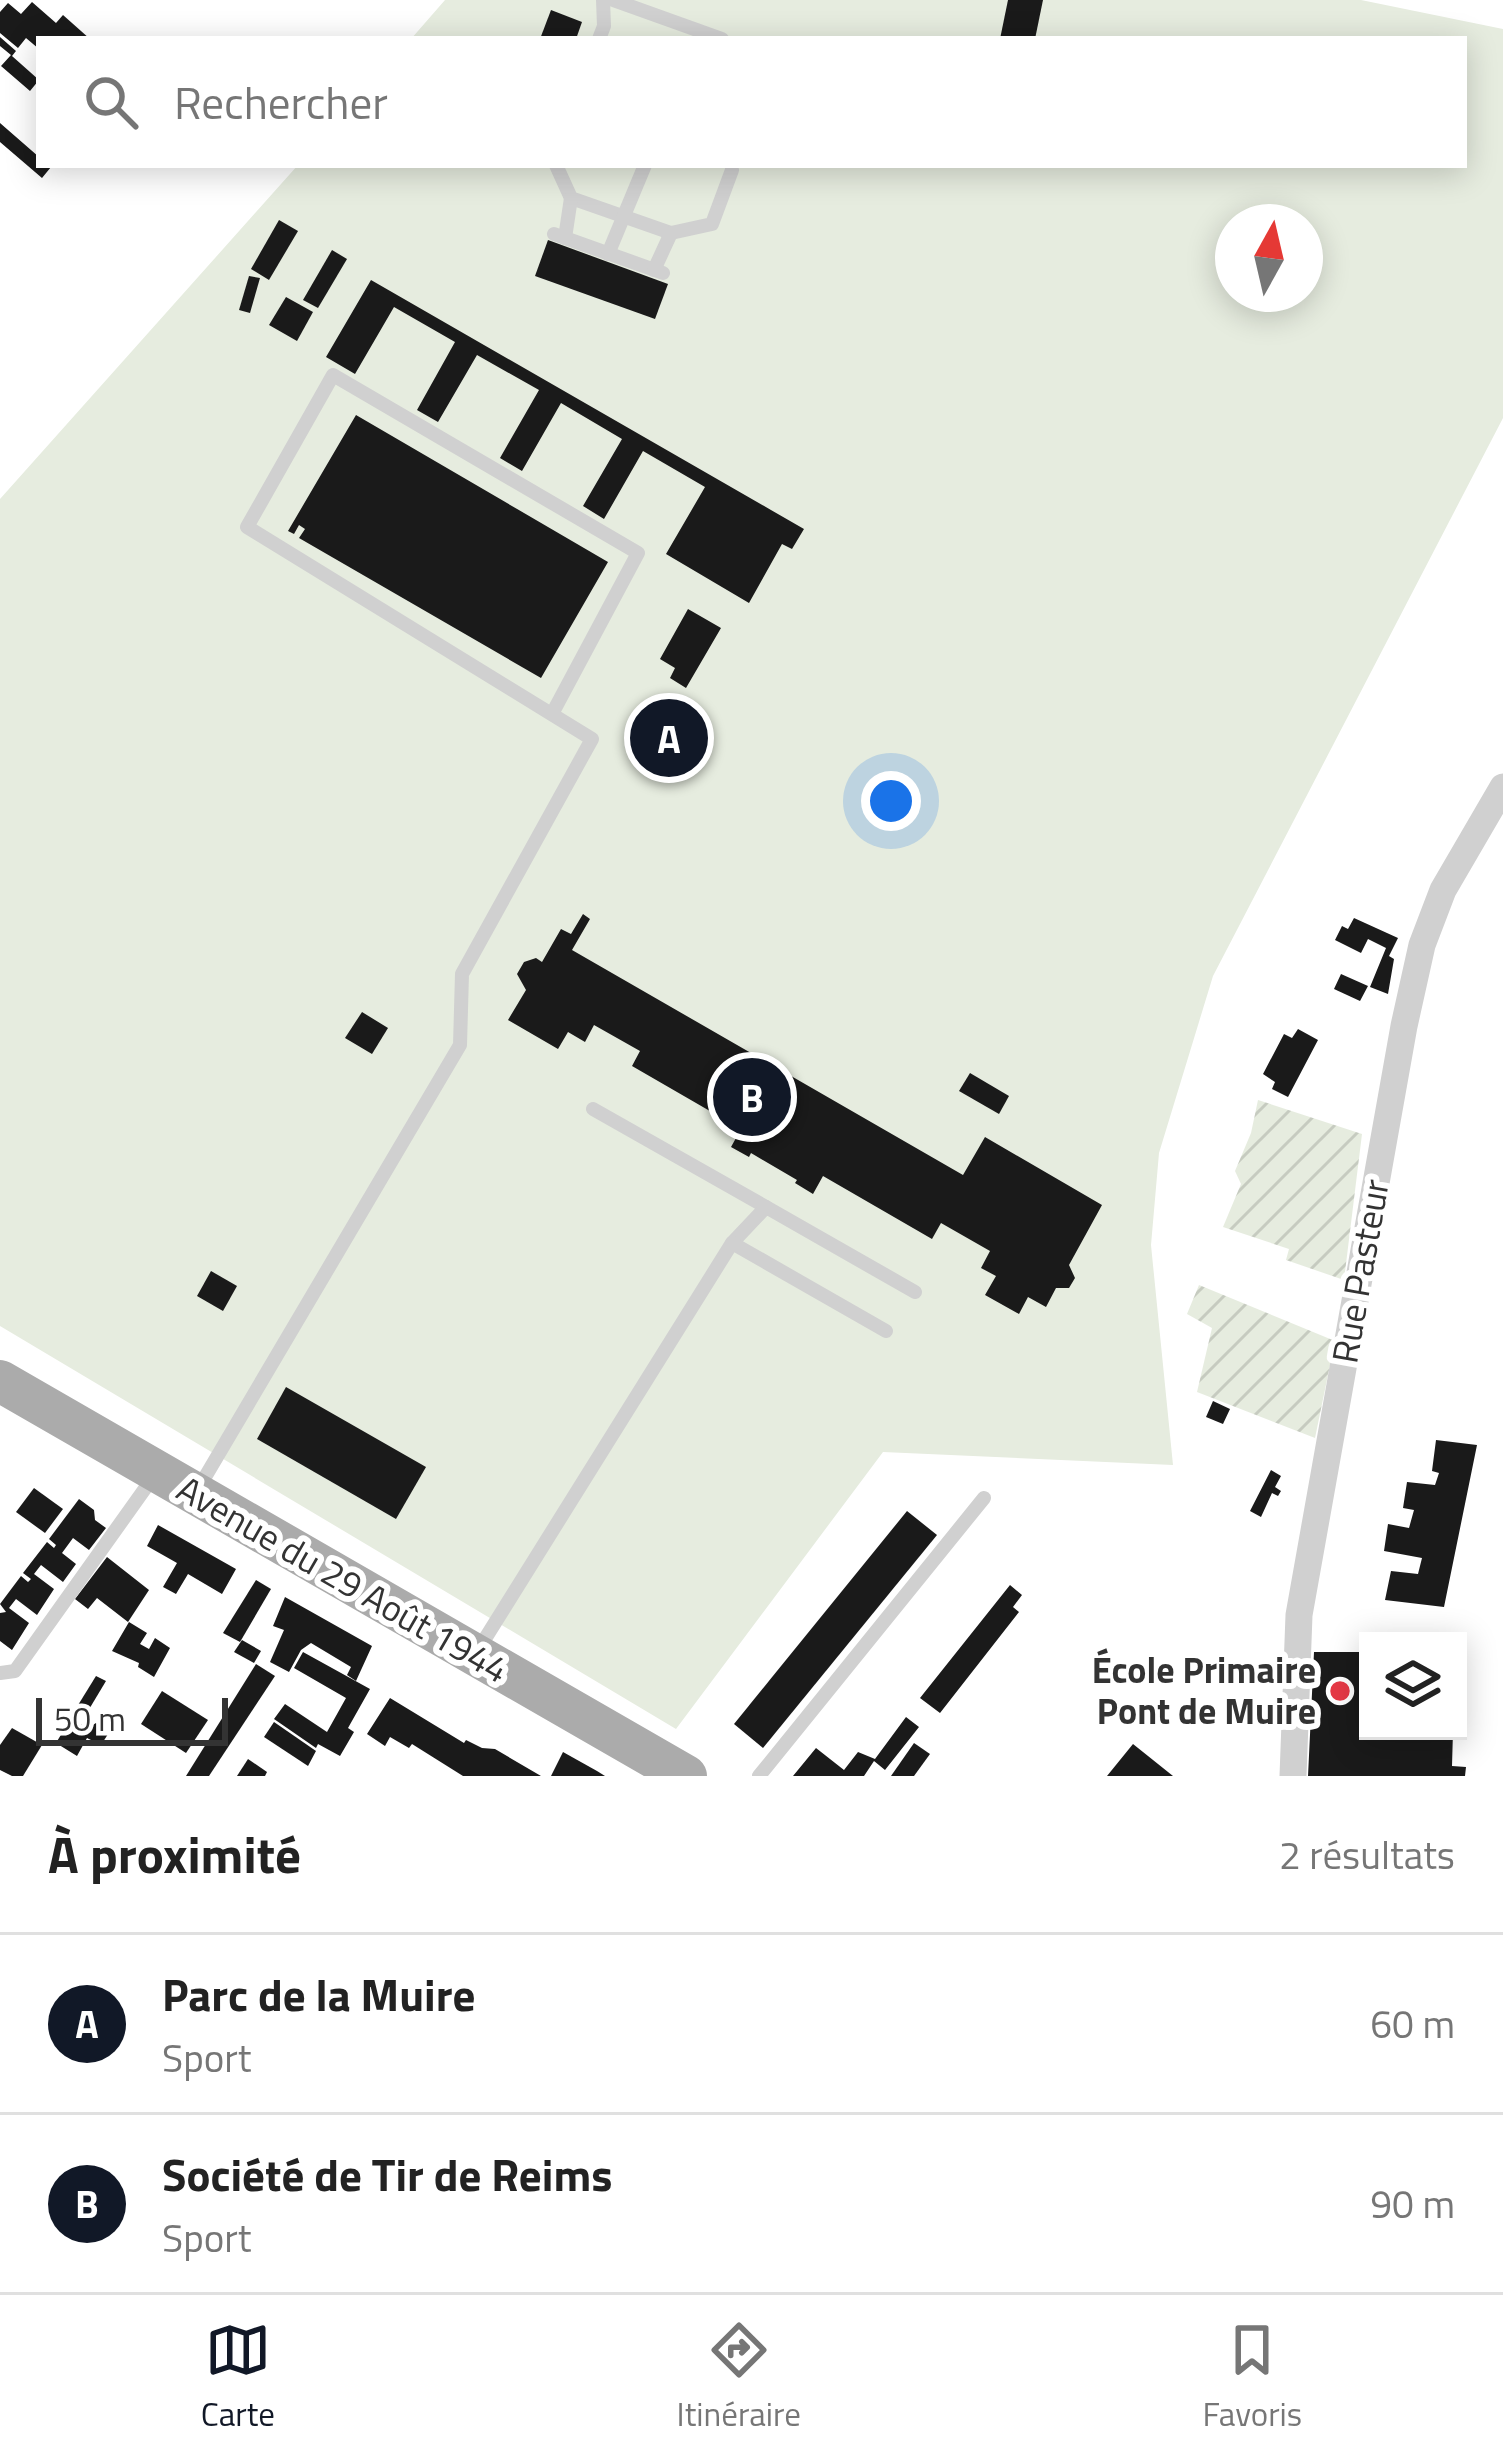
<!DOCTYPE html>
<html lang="fr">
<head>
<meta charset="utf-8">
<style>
	body { margin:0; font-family:"Titillium Web",sans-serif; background:#f6f6f6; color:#222 }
	.controls { position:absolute; right:36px; bottom:36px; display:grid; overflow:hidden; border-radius:0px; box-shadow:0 6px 30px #0003 }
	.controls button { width:108px; height:108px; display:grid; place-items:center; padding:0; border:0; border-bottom:3px solid #e0e0e0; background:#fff; color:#222; font:60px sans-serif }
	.compass { position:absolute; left:1215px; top:204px; width:108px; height:108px; border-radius:50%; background:#fff; box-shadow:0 6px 30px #0003; rotate:8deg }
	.scale { position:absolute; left:36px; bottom:30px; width:192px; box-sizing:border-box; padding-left:12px; border:6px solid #333; border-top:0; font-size:33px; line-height:42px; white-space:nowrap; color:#333; -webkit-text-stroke:9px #fff; paint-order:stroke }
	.you { position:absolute; left:891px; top:801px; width:42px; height:42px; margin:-30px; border:9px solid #fff; border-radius:50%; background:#1a73e8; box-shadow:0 0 0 18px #1a73e833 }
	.badge { display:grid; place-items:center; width:78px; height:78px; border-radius:50%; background:#111827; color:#fff; font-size:39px; font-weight:700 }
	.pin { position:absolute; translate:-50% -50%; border:6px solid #fff; box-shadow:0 3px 12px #0006 }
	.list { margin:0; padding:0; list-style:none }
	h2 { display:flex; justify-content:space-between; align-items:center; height:156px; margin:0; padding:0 48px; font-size:51px }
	h2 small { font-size:39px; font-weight:400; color:#767676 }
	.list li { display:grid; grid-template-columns:78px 1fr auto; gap:36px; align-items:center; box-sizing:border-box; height:180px; padding:0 48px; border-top:3px solid #e0e0e0 }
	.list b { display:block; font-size:45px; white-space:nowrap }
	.list p { margin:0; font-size:39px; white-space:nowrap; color:#767676 }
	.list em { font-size:39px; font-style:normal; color:#767676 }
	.icon { flex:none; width:66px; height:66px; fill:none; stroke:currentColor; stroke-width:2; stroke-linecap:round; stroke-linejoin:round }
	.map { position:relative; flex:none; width:1503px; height:1776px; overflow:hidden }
	.search { position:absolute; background:#fff; box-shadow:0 6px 30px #0003; left:36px; right:36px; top:36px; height:132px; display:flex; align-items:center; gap:30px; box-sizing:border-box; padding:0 42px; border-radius:0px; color:#767676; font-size:45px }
	.sheet { height:516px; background:#fff }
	nav { display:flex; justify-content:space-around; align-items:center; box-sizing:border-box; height:168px; border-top:3px solid #e0e0e0; background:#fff; font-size:33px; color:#767676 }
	nav a { display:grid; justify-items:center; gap:6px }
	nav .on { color:#111827 }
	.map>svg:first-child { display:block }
	.garden { fill:url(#garden-furrows) }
	.pitch { fill:#e6ecdf; fill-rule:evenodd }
	.building { fill:#1a1a1a }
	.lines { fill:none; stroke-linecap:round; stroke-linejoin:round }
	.service { stroke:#d0d0d0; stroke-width:14 }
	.minor { stroke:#d0d0d0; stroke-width:27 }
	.primary { stroke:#ababab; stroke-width:42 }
	.poi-dot { fill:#e63946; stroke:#fff; stroke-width:4.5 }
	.labels { text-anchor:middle; stroke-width:12; stroke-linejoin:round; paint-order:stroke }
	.street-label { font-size:36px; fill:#333; stroke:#fff }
	.poi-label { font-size:36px; font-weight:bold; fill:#333; stroke:#fff; text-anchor:end }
</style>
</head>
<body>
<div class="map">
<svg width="1503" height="1776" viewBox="0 0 1503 1776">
	<defs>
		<pattern id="garden-furrows" width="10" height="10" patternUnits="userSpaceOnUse" patternTransform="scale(3)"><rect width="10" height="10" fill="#e6ecdf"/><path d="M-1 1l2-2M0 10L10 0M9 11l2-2" fill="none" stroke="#c6cbc0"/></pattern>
	</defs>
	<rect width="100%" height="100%" fill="#fff"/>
	<g class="garden">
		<polygon points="1258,1100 1362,1134 1344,1280 1286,1260 1289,1249 1223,1227 1241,1184 1235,1171 1251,1133"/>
		<polygon points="1199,1285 1335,1341 1315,1438 1197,1392 1212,1328 1187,1314"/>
	</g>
	<path class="pitch" d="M445 0H1361L1503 29V418L1213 976 1159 1153 1151 1245 1173 1465 883 1452 676 1729 0 1326V499L298 165H1464V39H411ZM1233 222H1305V294H1233Z"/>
	<g class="building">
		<polygon points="1008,0 1043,0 1035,39 1000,39"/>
		<polygon points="32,2 56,23 63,15 90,39 39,39 39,49 26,38 18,48 0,33 0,12 8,3 21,14"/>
		<polygon points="551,10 582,22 576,39 540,39"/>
		<polygon points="0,37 16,51 12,56 39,80 30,91 1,66 11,55 0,46"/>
		<polygon points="0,123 39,157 39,165 51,167 42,178 0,142"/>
		<polygon points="279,220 298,231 269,280 251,269"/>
		<polygon points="548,240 668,284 655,319 535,276"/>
		<polygon points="332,250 347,259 318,308 303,300"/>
		<polygon points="249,276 260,278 250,313 239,310"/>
		<polygon points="371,280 804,529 792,549 782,544 749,603 666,554 705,487 643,451 604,519 583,506 622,439 561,403 522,471 500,458 539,390 477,355 438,422 417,410 455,342 394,307 355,374 326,357"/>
		<polygon points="286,297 313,312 297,341 269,325"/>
		<polygon points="356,415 608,562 541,678 299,538 305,529 299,525 294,534 288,531"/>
		<polygon points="688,609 721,628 686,688 670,678 675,668 660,659"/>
		<polygon points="684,714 701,723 694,735 678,725"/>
		<polygon points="583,914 590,919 572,950 963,1175 985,1137 1102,1205 1069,1265 1075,1278 1069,1288 1056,1288 1046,1307 1028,1297 1019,1314 985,1295 996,1276 981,1268 990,1251 941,1223 932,1239 823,1176 813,1194 795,1183 797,1180 751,1153 749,1157 731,1147 741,1129 632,1066 640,1051 594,1025 585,1042 568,1032 558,1049 508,1020 526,990 517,974 524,962 536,958 542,962 561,929 571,934"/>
		<polygon points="1354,918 1398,938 1389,956 1394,959 1388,994 1370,987 1386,948 1368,939 1361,953 1335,940 1342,926 1348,929"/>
		<polygon points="1341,974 1368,986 1360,1001 1334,989"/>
		<polygon points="362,1012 388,1028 372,1054 345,1038"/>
		<polygon points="1298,1029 1318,1040 1288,1097 1272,1089 1275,1082 1263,1074 1284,1034 1292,1038"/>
		<polygon points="970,1073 1009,1096 999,1114 959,1091"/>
		<polygon points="211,1271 237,1286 223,1311 197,1296"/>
		<polygon points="286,1387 426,1467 396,1519 257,1439"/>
		<polygon points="1213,1401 1230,1409 1223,1424 1206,1417"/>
		<polygon points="1436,1440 1477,1445 1444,1607 1385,1600 1391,1571 1418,1574 1422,1558 1384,1551 1388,1524 1409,1528 1414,1510 1403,1508 1407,1482 1435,1485 1439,1473 1432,1471"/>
		<polygon points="1271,1470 1281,1476 1275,1487 1281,1491 1278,1496 1272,1493 1261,1517 1250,1511"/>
		<polygon points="34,1488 63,1509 45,1533 16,1512"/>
		<polygon points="79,1499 94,1510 95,1520 106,1528 89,1550 73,1538 62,1553 76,1564 63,1582 41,1565 34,1574 54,1589 37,1615 16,1599 9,1608 29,1623 12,1650 0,1641 0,1613 6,1612 0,1604 21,1576 28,1582 31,1579 23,1573 47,1542 54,1548 56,1545 49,1539"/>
		<polygon points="907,1511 937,1535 763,1748 734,1724"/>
		<polygon points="158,1525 236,1569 222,1594 188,1574 176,1594 163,1587 177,1563 147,1546"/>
		<polygon points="107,1557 149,1590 128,1622 97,1598 88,1609 75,1599"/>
		<polygon points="256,1580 271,1589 240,1642 223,1633"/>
		<polygon points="1010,1585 1022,1595 1013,1607 1019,1612 940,1713 920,1698"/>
		<polygon points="285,1597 372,1646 356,1681 347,1675 351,1667 311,1643 301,1650 289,1672 270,1662 284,1630 273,1626"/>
		<polygon points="129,1622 147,1633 140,1644 149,1649 155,1638 170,1648 154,1677 138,1667 139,1663 112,1651"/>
		<polygon points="242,1640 261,1651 254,1663 234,1652"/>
		<polygon points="303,1652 370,1689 348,1728 354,1732 340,1756 318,1744 316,1748 274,1719 285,1704 327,1732 346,1698 294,1668"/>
		<polygon points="1314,1652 1368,1652 1368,1731 1453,1731 1452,1766 1466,1767 1465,1776 1308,1776"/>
		<polygon points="256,1664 275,1676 209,1776 186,1776"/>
		<polygon points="96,1676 106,1681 85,1716 75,1710"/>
		<polygon points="162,1691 208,1720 186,1753 141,1724"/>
		<polygon points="390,1698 464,1743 466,1740 482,1748 495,1749 541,1776 463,1776 412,1744 409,1748 390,1737 385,1746 367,1734"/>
		<polygon points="906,1717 919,1727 885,1770 874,1761 864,1776 793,1776 816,1748 844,1770 858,1752 875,1759"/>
		<polygon points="71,1718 88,1728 96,1723 110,1731 101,1745 87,1738 77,1756 56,1743"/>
		<polygon points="274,1722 316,1751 308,1766 264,1737"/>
		<polygon points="12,1728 42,1745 23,1776 12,1776 0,1770 0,1745"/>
		<polygon points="914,1743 930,1754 914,1776 891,1776"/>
		<polygon points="1133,1744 1173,1776 1107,1776"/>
		<polygon points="563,1752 597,1771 605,1776 551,1776"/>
		<polygon points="248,1759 267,1772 265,1776 237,1776"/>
	</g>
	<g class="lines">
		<g class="service">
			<polyline points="613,0 722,39"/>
			<polyline points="599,39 604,26 603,0"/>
			<polyline points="556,165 571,198 671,233 712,224 732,170"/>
			<polyline points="554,234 663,273"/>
			<polyline points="565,238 571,198"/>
			<polyline points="608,254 645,165"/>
			<polyline points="654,270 671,233"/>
			<polyline points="593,1109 766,1207"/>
			<polyline points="732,1243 766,1207 915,1292"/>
			<polyline points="198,1489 460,1045 462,974 592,739 247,527 333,375 638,553 552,714"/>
			<polyline points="478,1650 732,1243 886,1331"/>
			<polyline points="0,1673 15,1671 154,1476"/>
			<polyline points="759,1776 984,1498"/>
		</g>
		<polyline class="minor" points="1293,1776 1299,1615 1404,1026 1422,945 1443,890 1503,787"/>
		<polyline class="primary" points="0,1381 686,1776"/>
	</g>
	<circle class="poi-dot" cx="1340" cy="1691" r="12"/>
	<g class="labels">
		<g class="street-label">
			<text transform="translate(1360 1271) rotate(-80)" y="13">Rue Pasteur</text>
			<text transform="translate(343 1579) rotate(30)" y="13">Avenue du 29 Août 1944</text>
		</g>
		<g class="poi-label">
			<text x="1316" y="1683">École Primaire<tspan x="1316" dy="41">Pont de Muire</tspan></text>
		</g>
	</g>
</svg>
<div class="controls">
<button><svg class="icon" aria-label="layers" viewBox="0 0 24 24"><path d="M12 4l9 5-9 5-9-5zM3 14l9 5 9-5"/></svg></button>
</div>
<svg class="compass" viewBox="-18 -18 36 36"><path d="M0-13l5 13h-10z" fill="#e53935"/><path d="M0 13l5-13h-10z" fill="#767676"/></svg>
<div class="scale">50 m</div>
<div class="you"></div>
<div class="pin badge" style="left:669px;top:738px">A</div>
<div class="pin badge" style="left:752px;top:1097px">B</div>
<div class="search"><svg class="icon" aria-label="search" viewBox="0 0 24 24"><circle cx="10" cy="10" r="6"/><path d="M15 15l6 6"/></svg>Rechercher</div>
</div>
<section class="sheet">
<h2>À proximité<small>2 résultats</small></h2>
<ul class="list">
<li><span class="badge">A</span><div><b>Parc de la Muire</b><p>Sport</p></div><em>60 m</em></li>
<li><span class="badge">B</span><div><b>Société de Tir de Reims</b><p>Sport</p></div><em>90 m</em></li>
</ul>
</section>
<nav>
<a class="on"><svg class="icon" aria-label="map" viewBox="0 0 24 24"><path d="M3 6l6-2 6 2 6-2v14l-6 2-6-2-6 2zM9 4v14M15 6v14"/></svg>Carte</a>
<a><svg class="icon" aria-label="directions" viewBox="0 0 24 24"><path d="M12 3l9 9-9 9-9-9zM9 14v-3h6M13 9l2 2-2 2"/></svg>Itinéraire</a>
<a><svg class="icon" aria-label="saved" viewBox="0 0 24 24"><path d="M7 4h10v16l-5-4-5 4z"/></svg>Favoris</a>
</nav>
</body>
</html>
